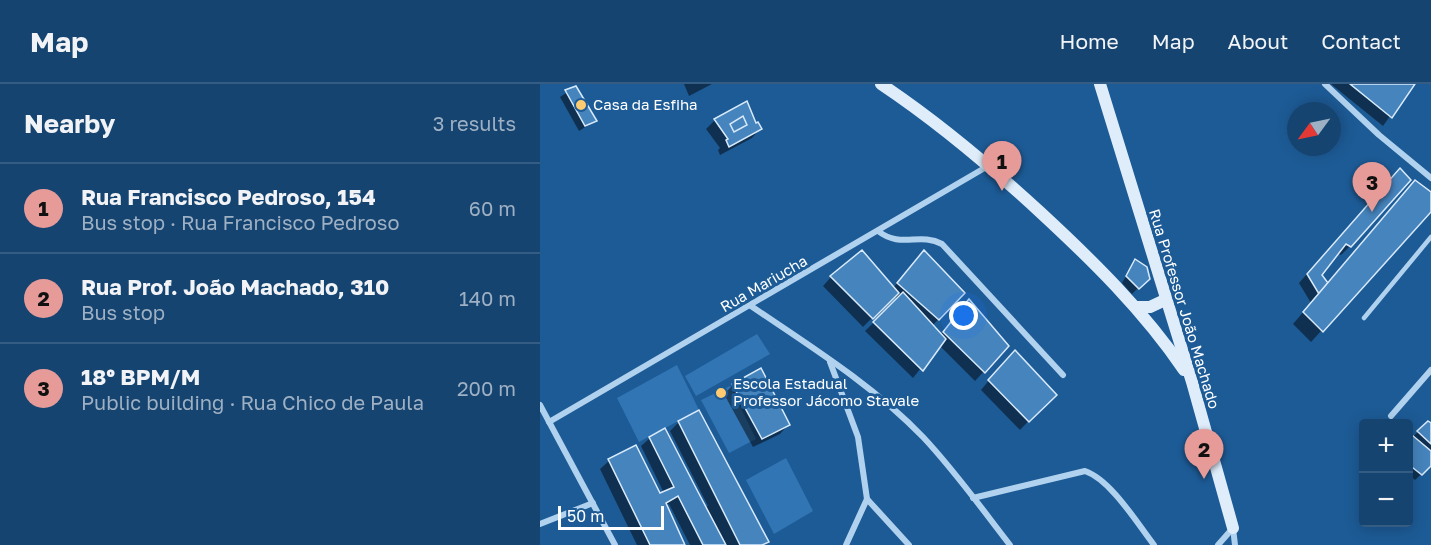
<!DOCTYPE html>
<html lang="en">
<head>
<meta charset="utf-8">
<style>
	body { margin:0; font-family:"Golos Text",sans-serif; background:#1f4b75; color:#f1f3f6 }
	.controls { position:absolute; right:18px; bottom:18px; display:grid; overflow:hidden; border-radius:6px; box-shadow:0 3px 15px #0003 }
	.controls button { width:54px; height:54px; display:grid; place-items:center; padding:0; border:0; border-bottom:2px solid #355c83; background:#164470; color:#f1f3f6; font:30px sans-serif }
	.compass { position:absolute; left:747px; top:18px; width:54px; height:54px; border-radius:50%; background:#164470; box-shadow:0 3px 15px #0003; rotate:237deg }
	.scale { position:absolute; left:18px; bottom:15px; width:106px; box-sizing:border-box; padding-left:6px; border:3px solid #fff; border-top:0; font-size:16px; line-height:21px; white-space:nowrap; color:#fff; -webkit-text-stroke:4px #1d5b96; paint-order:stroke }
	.you { position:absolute; left:424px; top:232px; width:21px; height:21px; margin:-15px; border:4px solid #fff; border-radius:50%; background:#1a73e8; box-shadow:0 0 0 9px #1a73e833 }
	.badge { display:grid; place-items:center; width:39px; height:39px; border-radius:50%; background:#e69b98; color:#111; font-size:20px; font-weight:700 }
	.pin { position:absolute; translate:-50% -50px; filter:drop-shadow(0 2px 3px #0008) }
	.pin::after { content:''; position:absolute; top:32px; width:21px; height:18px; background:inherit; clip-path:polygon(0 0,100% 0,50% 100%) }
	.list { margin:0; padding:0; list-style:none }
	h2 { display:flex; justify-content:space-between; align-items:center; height:78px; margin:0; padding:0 24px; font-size:26px }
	h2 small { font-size:20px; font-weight:400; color:#9eb0c3 }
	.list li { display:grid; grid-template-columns:39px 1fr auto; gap:18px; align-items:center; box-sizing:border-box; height:90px; padding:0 24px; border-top:2px solid #355c83 }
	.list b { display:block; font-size:22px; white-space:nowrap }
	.list p { margin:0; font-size:20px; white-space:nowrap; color:#9eb0c3 }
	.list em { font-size:20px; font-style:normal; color:#9eb0c3 }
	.map { position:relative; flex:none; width:891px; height:461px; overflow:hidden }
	header { display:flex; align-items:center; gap:36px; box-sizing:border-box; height:84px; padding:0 30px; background:#164470; border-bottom:2px solid #355c83 }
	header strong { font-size:28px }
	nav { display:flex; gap:33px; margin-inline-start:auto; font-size:21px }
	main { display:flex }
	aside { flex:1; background:#164470 }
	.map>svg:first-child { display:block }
	.green { fill:#3175b4 }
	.shadow { fill:#0007 }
	.building { fill:#4684bd; stroke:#d8eafb; stroke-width:1.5 }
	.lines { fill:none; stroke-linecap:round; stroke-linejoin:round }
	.lane { stroke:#b1d2ef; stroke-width:4.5 }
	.street { stroke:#b1d2ef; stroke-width:6 }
	.secondary { stroke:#dfedfb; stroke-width:12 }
	.poi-dot { fill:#fecb70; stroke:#1d5b96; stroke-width:2 }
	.labels { text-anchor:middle; stroke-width:6; stroke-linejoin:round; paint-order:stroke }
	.poi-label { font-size:15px; fill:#fff; stroke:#1d5b96; text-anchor:start }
	.street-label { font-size:15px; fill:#fff; stroke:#1d5b96 }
</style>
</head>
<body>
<header>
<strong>Map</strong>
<nav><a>Home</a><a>Map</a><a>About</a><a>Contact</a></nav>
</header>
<main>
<aside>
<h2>Nearby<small>3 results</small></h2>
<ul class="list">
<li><span class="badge">1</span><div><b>Rua Francisco Pedroso, 154</b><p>Bus stop · Rua Francisco Pedroso</p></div><em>60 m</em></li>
<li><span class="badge">2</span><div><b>Rua Prof. João Machado, 310</b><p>Bus stop</p></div><em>140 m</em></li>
<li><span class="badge">3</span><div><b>18º BPM/M</b><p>Public building · Rua Chico de Paula</p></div><em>200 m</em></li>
</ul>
</aside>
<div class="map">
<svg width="891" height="461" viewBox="0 0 891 461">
	<rect width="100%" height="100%" fill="#1d5b96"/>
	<g class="green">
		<polygon points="217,250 230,270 156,312 145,292"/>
		<polygon points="137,281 159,326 99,358 77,314"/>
		<polygon points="190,302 216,355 189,369 161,316"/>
		<polygon points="246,374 273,427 234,450 206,396"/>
	</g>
	<g class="shadow">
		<polygon points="144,0 172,0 149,12"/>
		<polygon points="791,0 873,0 843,42"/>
		<polygon points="35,3 55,37 39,47 20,13"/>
		<polygon points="175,36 215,41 220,45 212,54 180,71 178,66 180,64 166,45"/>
		<polygon points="851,95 810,162 801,171 797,169 780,191 787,201 891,110 891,126 771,258 753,240 771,219 759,199"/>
		<polygon points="375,177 423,209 392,242 400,251 429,217 467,262 435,297 399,261 373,294 325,247 358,215 354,212 323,243 283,202 291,193 353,204"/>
		<polygon points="595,177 608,194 592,210 582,199"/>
		<polygon points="466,276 514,310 480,346 441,306"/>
		<polygon points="193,301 248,341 240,350 213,363 184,310"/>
		<polygon points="139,338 227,457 223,461 150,461 129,420 125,422 143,461 97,461 60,385 69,377 119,411 124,409 101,362 110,354 165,423 168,422 130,347"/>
		<polygon points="888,339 891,341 891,381 875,396 868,390 868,357"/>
	</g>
	<g class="building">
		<polygon points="810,0 875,0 852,34"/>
		<polygon points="36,2 57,37 45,42 25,6"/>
		<polygon points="207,17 216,39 218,38 222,45 189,63 186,56 188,55 174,35"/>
		<polygon points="203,32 207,41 194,48 190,40"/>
		<polygon points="860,84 871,96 811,163 806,160 782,191 788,199 779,210 767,190"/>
		<polygon points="875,96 891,108 891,128 783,248 763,228"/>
		<polygon points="322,166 359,209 333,235 290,192"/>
		<polygon points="384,166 425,209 399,236 357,199"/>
		<polygon points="595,175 607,183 610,195 599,205 586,192"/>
		<polygon points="363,208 406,255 383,287 333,238"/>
		<polygon points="429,215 469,262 445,289 403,248"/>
		<polygon points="475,266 517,311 489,338 448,296"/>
		<polygon points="221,284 250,341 222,355 192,300"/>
		<polygon points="159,326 229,458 222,461 200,461 138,337"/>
		<polygon points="888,337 891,339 891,360 877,347"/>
		<polygon points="125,344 157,406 186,461 163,461 138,412 126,419 145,461 110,461 68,375 96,361 120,409 134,403 109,353"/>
		<polygon points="872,351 891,367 891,382 882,391 868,380 868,355"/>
	</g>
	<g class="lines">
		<polyline class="lane" points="824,234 891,153"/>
		<g class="street">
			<polyline points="785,0 839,51 891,94"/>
			<path d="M338 147C361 165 379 148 402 160L523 291"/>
			<path d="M211 222C270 262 334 302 383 353 415 387 442 425 470 461"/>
			<polyline points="290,278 318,353 327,415 306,461"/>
			<polyline points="0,321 75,461"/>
			<polyline points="851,332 891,286"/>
			<polyline points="9,338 448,82"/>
			<path d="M433 414 545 387C571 396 597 439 614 461"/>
			<polyline points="327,415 369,461"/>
			<polyline points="0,440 53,419"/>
			<polyline points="693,444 695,461"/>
			<polyline points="678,461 693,444"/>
		</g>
		<g class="secondary">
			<path d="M341 0C398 38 450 82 500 128 553 177 603 226 644 286"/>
			<polyline points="560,0 652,298 693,444"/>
			<polyline points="597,223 610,223 625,216"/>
		</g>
	</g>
	<g class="poi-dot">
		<circle cx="41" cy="21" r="6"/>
		<circle cx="181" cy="309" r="6"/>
	</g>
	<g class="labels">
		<g class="poi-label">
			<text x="53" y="26">Casa da Esfiha</text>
			<text x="193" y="305">Escola Estadual<tspan x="193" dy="17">Professor Jácomo Stavale</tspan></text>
		</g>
		<g class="street-label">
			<text transform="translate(224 200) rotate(-30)" y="5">Rua Mariucha</text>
			<text transform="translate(644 225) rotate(73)" y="5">Rua Professor João Machado</text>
		</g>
	</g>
</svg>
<div class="controls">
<button>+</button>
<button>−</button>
</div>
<svg class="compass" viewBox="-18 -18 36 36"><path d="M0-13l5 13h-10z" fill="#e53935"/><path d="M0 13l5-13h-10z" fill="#9eb0c3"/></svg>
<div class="scale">50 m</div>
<div class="you"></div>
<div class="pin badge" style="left:462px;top:107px">1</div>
<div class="pin badge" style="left:664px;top:395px">2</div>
<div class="pin badge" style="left:832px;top:128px">3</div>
</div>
</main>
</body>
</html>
